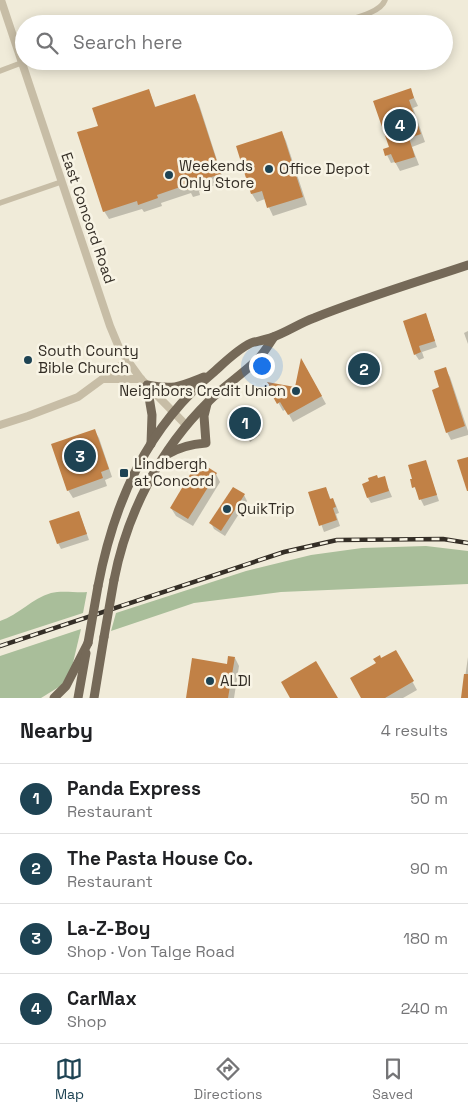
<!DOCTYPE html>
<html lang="en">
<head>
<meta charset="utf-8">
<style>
	body { margin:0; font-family:"Space Grotesk",sans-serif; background:#f6f6f6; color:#202124 }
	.you { position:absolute; left:261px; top:365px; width:18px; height:18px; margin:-12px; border:4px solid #fff; border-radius:50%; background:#1a73e8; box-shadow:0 0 0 8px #1a73e833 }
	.badge { display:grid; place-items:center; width:32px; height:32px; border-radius:50%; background:#1e4353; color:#fff; font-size:16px; font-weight:700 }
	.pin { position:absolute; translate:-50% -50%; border:2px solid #fff; box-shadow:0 1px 5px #0006 }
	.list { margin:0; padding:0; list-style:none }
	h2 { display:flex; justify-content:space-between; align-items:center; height:65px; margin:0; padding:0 20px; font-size:21px }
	h2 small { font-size:16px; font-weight:400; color:#757577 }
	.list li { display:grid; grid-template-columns:32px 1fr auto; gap:15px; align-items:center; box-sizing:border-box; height:70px; padding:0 20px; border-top:1px solid #e0e0e0 }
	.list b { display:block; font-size:19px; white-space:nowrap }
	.list p { margin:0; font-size:16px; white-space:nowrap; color:#757577 }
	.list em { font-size:16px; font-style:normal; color:#757577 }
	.icon { flex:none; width:28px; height:28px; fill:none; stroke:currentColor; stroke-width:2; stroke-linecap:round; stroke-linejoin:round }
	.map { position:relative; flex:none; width:468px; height:698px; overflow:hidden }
	.search { position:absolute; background:#fff; box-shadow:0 2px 12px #0003; left:15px; right:15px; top:15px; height:55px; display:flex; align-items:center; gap:12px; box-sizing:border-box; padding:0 18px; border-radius:28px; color:#757577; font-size:19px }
	.sheet { height:345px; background:#fff }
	nav { display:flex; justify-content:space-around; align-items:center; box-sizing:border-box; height:70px; border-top:1px solid #e0e0e0; background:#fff; font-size:14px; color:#757577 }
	nav a { display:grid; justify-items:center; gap:2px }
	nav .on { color:#1e4353 }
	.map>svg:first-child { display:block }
	.green { fill:#a9be9a }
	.shadow { fill:#0003 }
	.building { fill:#c18146 }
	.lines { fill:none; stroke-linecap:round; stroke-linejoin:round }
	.minor { stroke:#c7bda6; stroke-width:5.5 }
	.tertiary { stroke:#c7bda6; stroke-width:8 }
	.primary { stroke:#756958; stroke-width:9 }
	.rail-casing { stroke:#342e26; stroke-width:4.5 }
	.rail { stroke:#f8f4e5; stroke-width:2.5; stroke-dasharray:8; stroke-linecap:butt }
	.primary-bridge { stroke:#756958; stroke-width:9 }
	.poi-dot { fill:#1e4353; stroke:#f8f4e5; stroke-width:2 }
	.labels { text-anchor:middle; stroke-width:5; stroke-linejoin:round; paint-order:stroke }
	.poi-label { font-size:15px; fill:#342e26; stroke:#f8f4e5; text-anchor:start }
	.street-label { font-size:15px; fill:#342e26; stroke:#f8f4e5 }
</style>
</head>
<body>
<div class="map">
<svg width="468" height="698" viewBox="0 0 468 698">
	<rect width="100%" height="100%" fill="#f0ebd9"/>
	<g class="green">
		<polygon points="426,546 468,551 468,584 281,592 194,603 111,631 116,613 246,571 311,555 362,548"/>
		<path d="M87 592 83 613 0 640V621C19 615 32 598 51 593 62 590 76 593 87 592Z"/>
		<polygon points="81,629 72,667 62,685 41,698 0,698 0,656"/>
	</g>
	<g class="shadow">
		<polygon points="410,89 418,106 413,108 425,142 412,147 419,165 400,171 395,162 391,163 387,155"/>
		<polygon points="149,91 156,108 194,96 199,104 224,182 199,191 200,195 193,197 191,193 161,203 162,206 144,212 142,209 109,219 104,211 99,126"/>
		<polygon points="282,133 286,141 307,205 273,216 265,199 257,202 252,194 237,147"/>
		<polygon points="426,315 437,347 422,352 424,358 419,360 415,354"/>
		<polygon points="468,331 468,344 464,333"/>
		<polygon points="302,361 326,404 293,422 286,409 283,411 275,397 296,389"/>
		<polygon points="445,369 450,377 468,431 468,435 451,440 447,432 441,388"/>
		<polygon points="244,411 260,435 250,442 238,423"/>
		<polygon points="94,430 99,438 112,477 105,480 107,486 73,498 68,490"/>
		<polygon points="425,461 439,501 424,506 411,480"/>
		<polygon points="216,474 220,482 193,526 176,516 171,508"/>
		<polygon points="384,478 392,497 371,503 368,498 378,480"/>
		<polygon points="326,488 331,500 333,499 336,505 339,513 336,514 340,526 324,532 310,493"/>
		<polygon points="244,495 247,501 225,536 214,529 211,523"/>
		<polygon points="79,512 89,540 61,549 58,543"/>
		<polygon points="396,652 417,690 403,698 362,698 381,660"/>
		<polygon points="468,657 468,698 462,698"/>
		<polygon points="235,658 239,666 234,698 187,698 228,666"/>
	</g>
	<g class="building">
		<polygon points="411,88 414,98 409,100 421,134 409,138 415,157 395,163 391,154 385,156 383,149 389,147 373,101"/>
		<polygon points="149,89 155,107 195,94 221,174 195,182 196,187 187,190 186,185 157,195 158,198 138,205 137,201 103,212 77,132 98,126 92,108"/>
		<polygon points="282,131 303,197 267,208 262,191 251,194 236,146"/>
		<polygon points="426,313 435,341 419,346 421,352 414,355 403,321"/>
		<polygon points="301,358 322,396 288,415 280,402 277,404 273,397 275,395 267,382 295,387"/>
		<polygon points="446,367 465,426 446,433 432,390 439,387 434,371"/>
		<polygon points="245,409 258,429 246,437 233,417"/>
		<polygon points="95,429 109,469 101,472 103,478 67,491 51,444"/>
		<polygon points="468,457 468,491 467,491 457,460"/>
		<polygon points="426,460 437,495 419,500 415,487 412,488 410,479 412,479 408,465"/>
		<polygon points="198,461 217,473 188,519 170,508"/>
		<polygon points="377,475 378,478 385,476 389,491 367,498 362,484 369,481 368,478"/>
		<polygon points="233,487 245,494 221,531 209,523"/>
		<polygon points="326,487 330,499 333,498 336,507 333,508 337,520 319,526 308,492"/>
		<polygon points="79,511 87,534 57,544 49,521"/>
		<polygon points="396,650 414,681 385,698 361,698 350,678 376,663 373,659 380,655 381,658"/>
		<polygon points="228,656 235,657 228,698 186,698 192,658 227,664"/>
		<polygon points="316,661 338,698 290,698 281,682"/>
		<polygon points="464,674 468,674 468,698 461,698"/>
	</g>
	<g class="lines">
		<g class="minor">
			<path d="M336 24C349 19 380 14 385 0"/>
			<polyline points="0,71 21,63"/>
			<polyline points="0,203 61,182"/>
		</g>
		<g class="tertiary">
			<polyline points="1,0 110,326 120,350 141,379 186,425"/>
			<polyline points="103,379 141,379"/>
			<polyline points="0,425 28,416 78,397 127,361"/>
		</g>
		<g class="primary">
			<path d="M151 444 152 415 147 385C174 390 179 387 204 377"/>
			<path d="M166 455C179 447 191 444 206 443L204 416 207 404"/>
			<path d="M114 580C127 513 160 449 209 401 224 386 243 374 258 359 264 353 269 344 274 337"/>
			<path d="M98 586C114 502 147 427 215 371 226 361 238 349 251 343 258 341 266 340 273 337 287 332 300 323 314 318 364 298 417 282 468 265"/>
			<polyline points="54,698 66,686 88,643"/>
			<polyline points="78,698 86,653"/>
			<polyline points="94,698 104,637"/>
		</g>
		<g class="rail-casing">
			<polyline id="rail" points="0,646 284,552 337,540 443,539 468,543"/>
		</g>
		<use href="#rail" class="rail"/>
		<g class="primary-bridge">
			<polyline points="104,637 114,580"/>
			<polyline points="88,643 98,586"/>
		</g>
	</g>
	<g class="poi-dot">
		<circle cx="269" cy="169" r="5"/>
		<circle cx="169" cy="175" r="5"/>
		<circle cx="28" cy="360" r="5"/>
		<circle cx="296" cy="391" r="5"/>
		<rect x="119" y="468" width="10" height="10" rx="2.5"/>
		<circle cx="227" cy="509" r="5"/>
		<circle cx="210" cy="681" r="5"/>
	</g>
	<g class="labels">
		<g class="poi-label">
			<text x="179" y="171">Weekends<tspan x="179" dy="17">Only Store</tspan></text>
			<text x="279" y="174">Office Depot</text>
			<text x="38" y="356">South County<tspan x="38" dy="17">Bible Church</tspan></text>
			<text x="286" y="396" text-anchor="end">Neighbors Credit Union</text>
			<text x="134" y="469">Lindbergh<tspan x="134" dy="17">at Concord</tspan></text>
			<text x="237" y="514">QuikTrip</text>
			<text x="220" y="686">ALDI</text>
		</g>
		<g class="street-label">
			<text transform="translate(88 218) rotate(71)" y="5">East Concord Road</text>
		</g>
	</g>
</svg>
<div class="you"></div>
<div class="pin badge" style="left:245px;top:423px">1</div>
<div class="pin badge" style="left:364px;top:369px">2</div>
<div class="pin badge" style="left:80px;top:456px">3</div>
<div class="pin badge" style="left:400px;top:125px">4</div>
<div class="search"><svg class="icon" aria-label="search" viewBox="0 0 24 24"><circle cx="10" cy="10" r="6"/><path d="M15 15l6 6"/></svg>Search here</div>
</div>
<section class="sheet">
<h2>Nearby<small>4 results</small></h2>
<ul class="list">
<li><span class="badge">1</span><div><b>Panda Express</b><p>Restaurant</p></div><em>50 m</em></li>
<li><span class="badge">2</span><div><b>The Pasta House Co.</b><p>Restaurant</p></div><em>90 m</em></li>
<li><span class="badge">3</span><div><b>La-Z-Boy</b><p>Shop · Von Talge Road</p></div><em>180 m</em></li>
<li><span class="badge">4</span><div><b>CarMax</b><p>Shop</p></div><em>240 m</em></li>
</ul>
</section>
<nav>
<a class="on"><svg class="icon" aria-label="map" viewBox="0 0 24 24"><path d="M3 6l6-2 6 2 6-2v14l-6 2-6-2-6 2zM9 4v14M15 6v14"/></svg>Map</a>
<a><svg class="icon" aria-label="directions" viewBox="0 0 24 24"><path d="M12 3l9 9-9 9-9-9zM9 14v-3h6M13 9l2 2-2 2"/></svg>Directions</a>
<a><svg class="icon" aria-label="saved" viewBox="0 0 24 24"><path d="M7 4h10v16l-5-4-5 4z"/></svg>Saved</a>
</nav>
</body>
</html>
